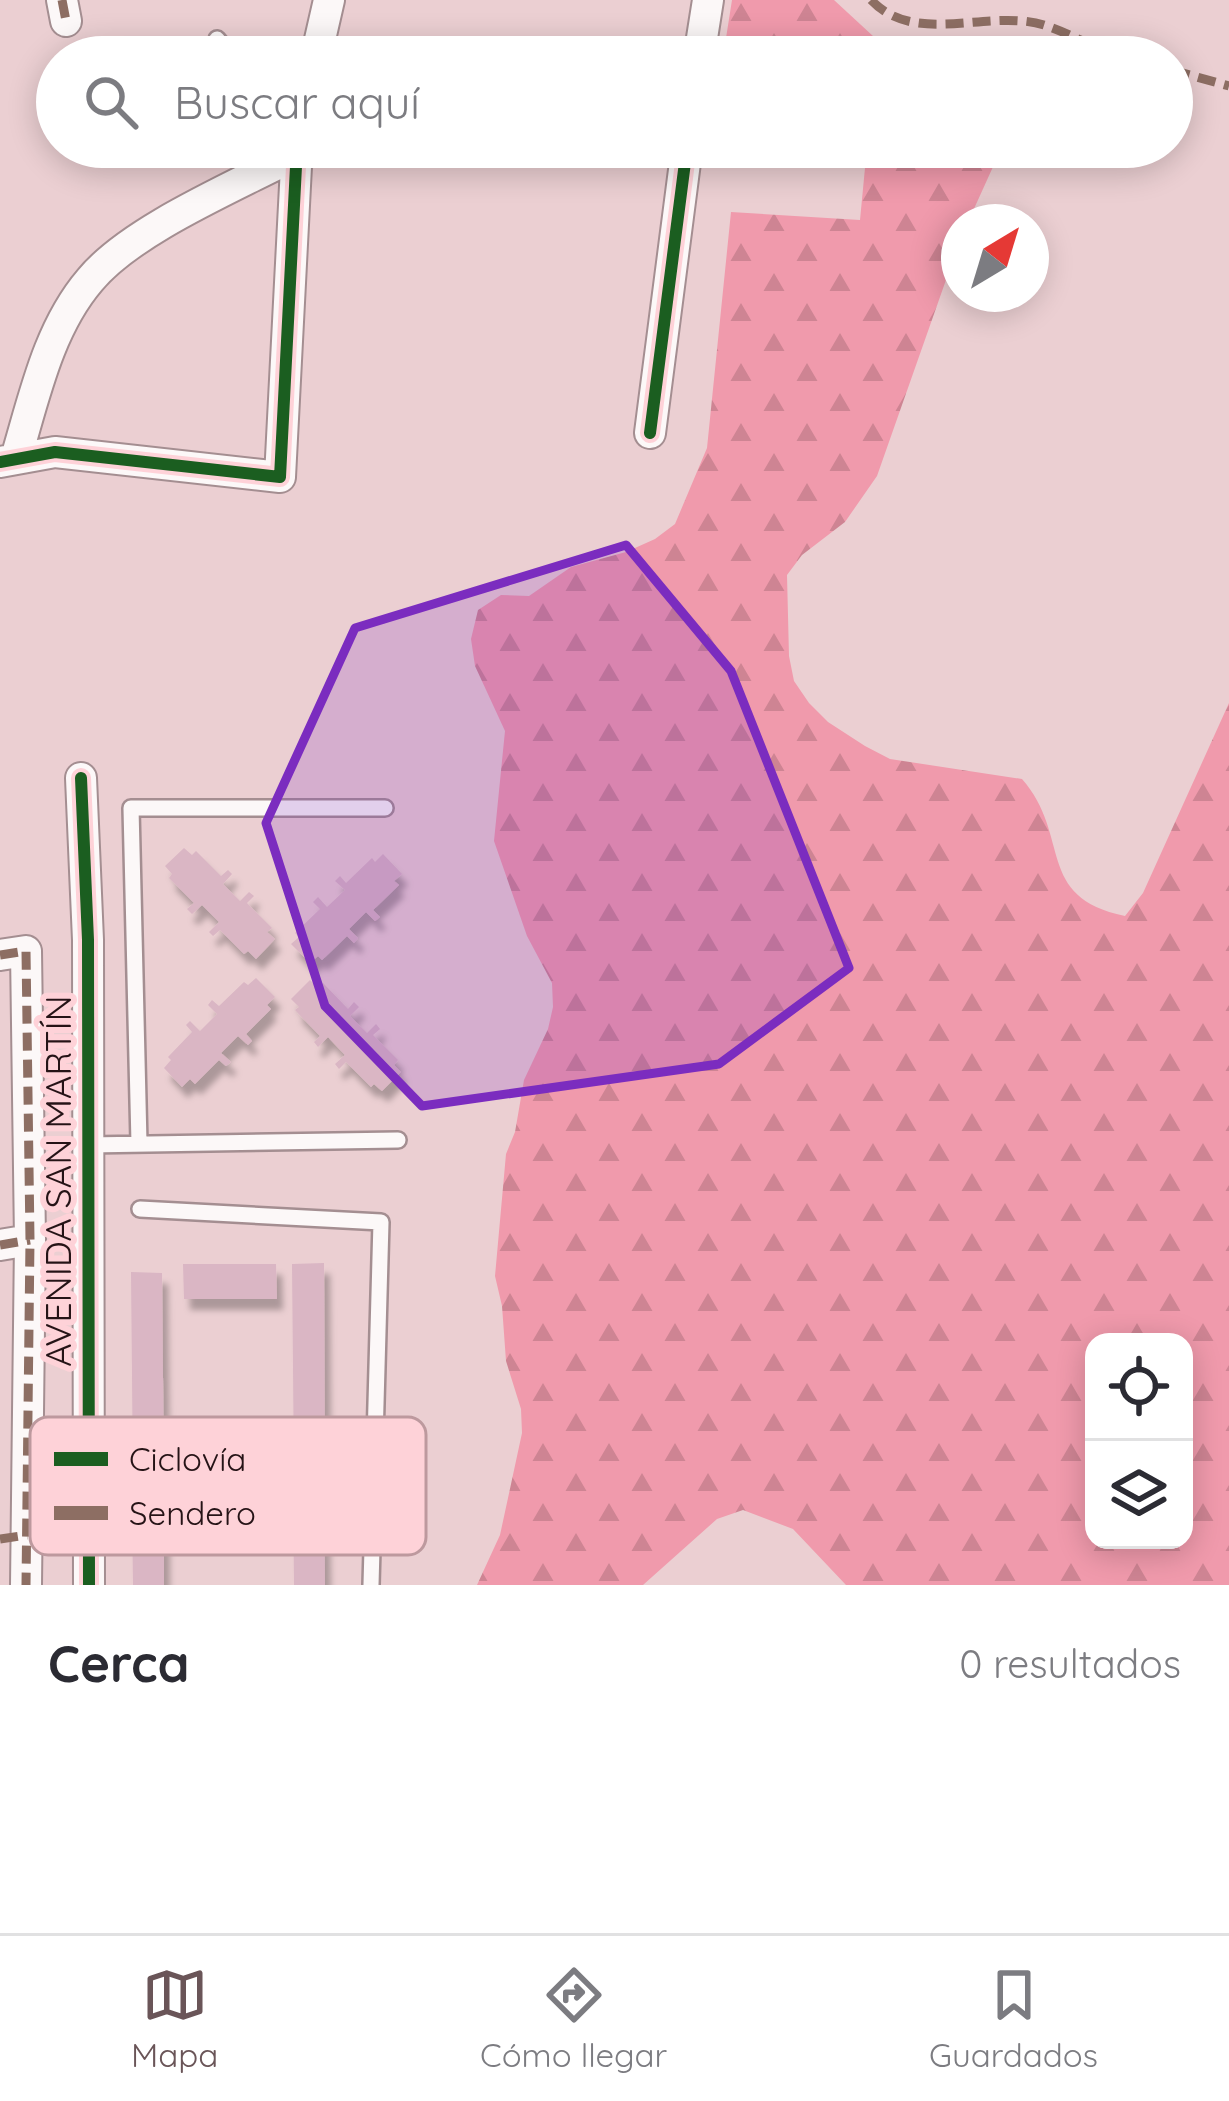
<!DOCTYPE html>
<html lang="es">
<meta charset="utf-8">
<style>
body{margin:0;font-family:Quicksand,sans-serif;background:#f7f7f7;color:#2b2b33}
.controls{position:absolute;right:36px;bottom:36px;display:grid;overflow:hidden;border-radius:24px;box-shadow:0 6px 30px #0003}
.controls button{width:108px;height:108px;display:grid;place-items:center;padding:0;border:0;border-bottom:3px solid #e1e1e2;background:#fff;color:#2b2b33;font:60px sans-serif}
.compass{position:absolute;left:941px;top:204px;width:108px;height:108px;border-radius:50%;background:#fff;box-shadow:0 6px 30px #0003;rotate:38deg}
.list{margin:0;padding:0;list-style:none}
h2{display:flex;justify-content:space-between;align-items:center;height:156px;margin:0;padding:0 48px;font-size:51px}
h2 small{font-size:39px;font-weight:400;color:#7c7c81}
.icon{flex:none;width:66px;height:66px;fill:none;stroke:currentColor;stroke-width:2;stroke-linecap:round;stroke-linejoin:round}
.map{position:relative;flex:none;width:1229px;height:1585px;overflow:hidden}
.search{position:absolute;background:#fff;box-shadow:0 6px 30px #0003;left:36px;right:36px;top:36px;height:132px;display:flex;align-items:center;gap:30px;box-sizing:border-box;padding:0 42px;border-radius:66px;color:#7c7c81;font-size:45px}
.sheet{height:348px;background:#fff}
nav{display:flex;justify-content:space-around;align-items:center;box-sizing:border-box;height:168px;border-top:3px solid #e1e1e2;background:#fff;font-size:33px;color:#7c7c81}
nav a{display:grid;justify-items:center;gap:6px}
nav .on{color:#6a5558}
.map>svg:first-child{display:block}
.forest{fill:url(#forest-firs);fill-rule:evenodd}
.building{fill:#dab6c4;filter:url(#shadow)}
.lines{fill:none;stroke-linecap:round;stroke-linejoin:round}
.lane-casing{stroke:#a48e91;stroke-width:20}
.street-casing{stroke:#a48e91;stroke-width:34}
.lane{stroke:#fcf8f8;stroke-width:15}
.street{stroke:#fcf8f8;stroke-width:30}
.quiet{stroke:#8d6e63;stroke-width:9;stroke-dasharray:18 9;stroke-linecap:butt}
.cycleway-casing{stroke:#fed2d8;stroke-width:20}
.cycleway{stroke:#1b5e20;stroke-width:12}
.marked{fill:#7b2cbf;fill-opacity:0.2;stroke:#7b2cbf;stroke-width:9;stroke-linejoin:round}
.labels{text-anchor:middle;stroke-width:12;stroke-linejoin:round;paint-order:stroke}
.street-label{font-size:36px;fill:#251316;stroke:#fed2d8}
.key{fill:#fed2d8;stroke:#bd999e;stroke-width:3}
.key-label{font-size:33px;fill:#251316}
</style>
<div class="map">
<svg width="1229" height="1585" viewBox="0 0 1229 1585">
<defs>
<pattern id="forest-firs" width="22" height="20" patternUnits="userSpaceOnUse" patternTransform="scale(3)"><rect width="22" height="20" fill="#f09aac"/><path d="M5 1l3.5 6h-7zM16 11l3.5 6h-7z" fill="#ce8493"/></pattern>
<filter id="shadow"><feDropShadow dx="6" dy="11" stdDeviation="3" flood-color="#0004"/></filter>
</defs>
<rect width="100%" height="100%" fill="#ebcfd2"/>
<path class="forest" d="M 732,0 L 834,0 L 873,36 L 995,57 L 723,57 Z
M 867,147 L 1002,147 L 968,222 L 959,222 L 959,243 L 877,476 L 845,522 L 802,555 L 787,575 L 789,656 L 794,681 L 809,703 L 828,722 L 865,746 L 890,759 L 1022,779 C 1072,836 1034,897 1125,916 L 1143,893 L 1229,703 L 1229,1585 L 846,1585 L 793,1529 L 743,1510 L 717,1519 L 643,1585 L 477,1585 L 500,1535 L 522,1433 L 521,1409 L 506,1361 L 502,1306 L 495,1276 L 506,1154 L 515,1132 L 524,1080 L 548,1029 L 553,1007 L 552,983 L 527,936 L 494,841 L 505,731 L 475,666 L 471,639 L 478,610 L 501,595 L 529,596 L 571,567 L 626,552 L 655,539 L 675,524 L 707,448 L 731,212 L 860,220 ZM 1184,1342 L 1184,1540 L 1094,1540 L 1094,1342 Z"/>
<path class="building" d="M 184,848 L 192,855 L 196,851 L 221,876 L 228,870 L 232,874 L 223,884 L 240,901 L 249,892 L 254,896 L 247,903 L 272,928 L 267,932 L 275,939 L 256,959 L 248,951 L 244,954 L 220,930 L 213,936 L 209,932 L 219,922 L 202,905 L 192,914 L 187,909 L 194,903 L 169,878 L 172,874 L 165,866 Z
M 383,854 L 402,874 L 394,881 L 399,885 L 373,910 L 380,917 L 375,921 L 366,912 L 349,929 L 358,938 L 354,943 L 347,936 L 322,960 L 318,956 L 310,963 L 291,944 L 299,937 L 295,933 L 320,909 L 313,902 L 318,897 L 327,907 L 345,890 L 335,881 L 340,876 L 346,883 L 372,858 L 375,862 Z
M 256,978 L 275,997 L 267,1005 L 271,1009 L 246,1034 L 252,1041 L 248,1045 L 238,1036 L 221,1053 L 231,1062 L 226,1066 L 219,1060 L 195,1084 L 190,1079 L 182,1087 L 164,1068 L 171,1060 L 168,1057 L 192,1032 L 186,1025 L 190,1021 L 200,1031 L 217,1014 L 208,1005 L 212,1000 L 219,1006 L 244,982 L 248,985 Z
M 310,980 L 318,988 L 323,983 L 348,1009 L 354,1002 L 359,1007 L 350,1016 L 367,1033 L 376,1024 L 380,1029 L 373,1035 L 398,1060 L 394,1065 L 401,1072 L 382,1091 L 374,1084 L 371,1087 L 346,1062 L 339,1069 L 335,1064 L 345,1055 L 328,1037 L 318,1047 L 314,1042 L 320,1036 L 295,1010 L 299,1007 L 291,999 Z
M 324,1263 L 325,1472 L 294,1472 L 292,1264 Z
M 183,1264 L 276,1264 L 277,1299 L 184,1299 Z
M 131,1272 L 162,1273 L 164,1481 L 133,1481 Z
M 293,1490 L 324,1490 L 325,1585 L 294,1585 Z
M 132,1514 L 164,1514 L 164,1585 L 133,1585 Z"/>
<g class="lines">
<g class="lane-casing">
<path id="lane" d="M 217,39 L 232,57
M 139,1143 L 131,808 L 385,808
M 88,1145 L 398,1140
M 140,1209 L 381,1222 L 371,1585"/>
</g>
<g class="street-casing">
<path id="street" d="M 62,0 L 66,21
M 316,57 L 329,0
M 699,57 L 708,0
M 650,433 L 687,147
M 16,458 C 34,398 48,329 90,280 C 131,230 236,186 295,155
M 0,462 L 55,452 L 280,477 L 297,147
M 81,778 L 88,940 L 89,1585
M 0,955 L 26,951 L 30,1240 L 26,1585
M 0,1245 L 30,1240"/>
</g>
<use href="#lane" class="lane"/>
<use href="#street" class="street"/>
<path class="quiet" d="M 62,0 L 66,21
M 871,0 C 916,47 988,8 1044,25 C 1070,33 1095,49 1123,57
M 1172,70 L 1229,86
M 0,955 L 26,951 L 30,1240 L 26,1585
M 0,1245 L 30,1240
M 0,1539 L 27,1535"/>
<g class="cycleway-casing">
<path id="cycleway" d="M 650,433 L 687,147
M 0,462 L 55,452 L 280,477 L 297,147
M 81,778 L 88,940 L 89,1585"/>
</g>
<use href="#cycleway" class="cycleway"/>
</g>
<path class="marked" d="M 626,545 L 731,671 L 849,968 L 719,1064 L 422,1106 L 325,1006 L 266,823 L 355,628 Z"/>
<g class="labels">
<g class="street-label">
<text transform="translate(58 1181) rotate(-90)" y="13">AVENIDA SAN MARTÍN</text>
</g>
</g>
<rect x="30" y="1417" width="396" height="138" rx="18" class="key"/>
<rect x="54" y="1452" width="54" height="14" fill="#1b5e20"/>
<rect x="54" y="1506" width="54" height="14" fill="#8d6e63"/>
<g class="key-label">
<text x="129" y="1471">Ciclovía</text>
<text x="129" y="1525">Sendero</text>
</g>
</svg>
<div class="controls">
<button><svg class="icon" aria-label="locate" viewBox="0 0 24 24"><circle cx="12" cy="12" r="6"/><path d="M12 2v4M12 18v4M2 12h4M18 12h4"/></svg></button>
<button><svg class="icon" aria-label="layers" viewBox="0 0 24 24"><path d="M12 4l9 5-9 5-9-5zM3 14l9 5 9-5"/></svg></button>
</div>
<svg class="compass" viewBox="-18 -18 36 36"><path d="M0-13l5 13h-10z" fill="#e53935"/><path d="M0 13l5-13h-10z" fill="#7c7c81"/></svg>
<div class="search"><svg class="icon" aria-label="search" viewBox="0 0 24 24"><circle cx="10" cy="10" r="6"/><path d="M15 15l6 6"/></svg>Buscar aquí</div>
</div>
<section class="sheet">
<h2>Cerca<small>0 resultados</small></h2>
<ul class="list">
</ul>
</section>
<nav>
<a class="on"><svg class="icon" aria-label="map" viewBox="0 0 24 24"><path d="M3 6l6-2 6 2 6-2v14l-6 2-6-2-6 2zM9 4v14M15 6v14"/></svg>Mapa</a>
<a><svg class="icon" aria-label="directions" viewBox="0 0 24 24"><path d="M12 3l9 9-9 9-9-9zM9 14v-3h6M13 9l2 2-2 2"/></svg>Cómo llegar</a>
<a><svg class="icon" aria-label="saved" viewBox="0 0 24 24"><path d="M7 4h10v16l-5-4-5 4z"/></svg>Guardados</a>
</nav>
